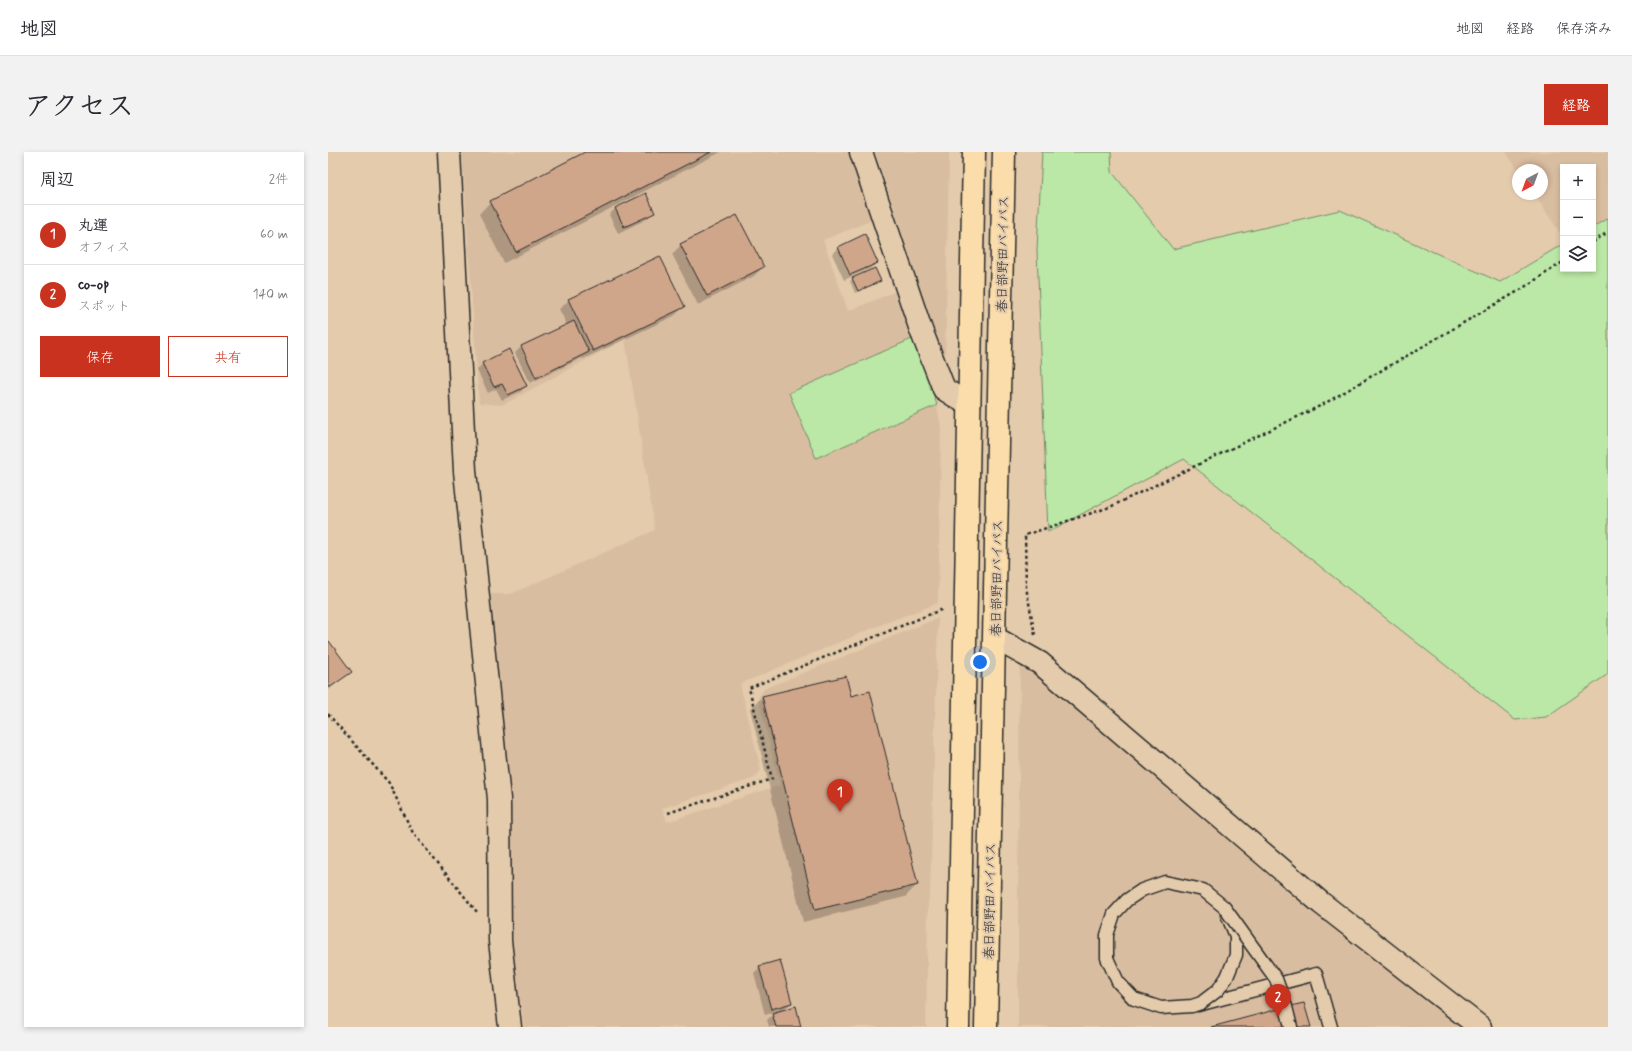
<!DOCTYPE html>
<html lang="ja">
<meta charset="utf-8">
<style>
body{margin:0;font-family:Mynerve,"Klee One",sans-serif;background:#f2f2f3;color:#2b2b33}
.controls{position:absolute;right:12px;top:12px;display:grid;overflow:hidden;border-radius:0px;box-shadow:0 2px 6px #0003}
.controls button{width:36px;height:36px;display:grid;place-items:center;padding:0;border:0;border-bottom:1px solid #e1e1e2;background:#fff;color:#2b2b33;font:20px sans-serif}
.compass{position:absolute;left:1184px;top:12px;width:36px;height:36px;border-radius:50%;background:#fff;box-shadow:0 2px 6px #0003;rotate:221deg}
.you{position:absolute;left:652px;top:510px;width:14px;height:14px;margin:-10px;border:3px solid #fff;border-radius:50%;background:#1a73e8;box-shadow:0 0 0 6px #1a73e833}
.badge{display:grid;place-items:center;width:26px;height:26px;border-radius:50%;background:#c8321e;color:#fff;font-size:13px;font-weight:700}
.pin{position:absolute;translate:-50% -33px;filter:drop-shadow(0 1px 2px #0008)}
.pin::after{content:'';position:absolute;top:21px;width:14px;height:12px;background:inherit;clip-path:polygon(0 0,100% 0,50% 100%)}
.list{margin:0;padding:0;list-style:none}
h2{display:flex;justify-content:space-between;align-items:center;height:52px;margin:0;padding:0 16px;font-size:17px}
h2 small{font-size:13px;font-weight:400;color:#7c7c81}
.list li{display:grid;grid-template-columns:26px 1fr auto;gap:12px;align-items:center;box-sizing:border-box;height:60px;padding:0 16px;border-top:1px solid #e1e1e2}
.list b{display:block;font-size:15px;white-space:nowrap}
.list p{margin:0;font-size:13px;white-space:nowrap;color:#7c7c81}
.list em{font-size:13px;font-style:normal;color:#7c7c81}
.actions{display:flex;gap:8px;padding:12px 16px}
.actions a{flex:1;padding:9px 0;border:1px solid #c8321e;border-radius:0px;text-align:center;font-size:14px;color:#c8321e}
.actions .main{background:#c8321e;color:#fff}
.icon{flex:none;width:22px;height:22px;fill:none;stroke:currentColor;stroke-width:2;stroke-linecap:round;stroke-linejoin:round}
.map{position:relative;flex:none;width:1280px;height:875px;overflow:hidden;border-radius:0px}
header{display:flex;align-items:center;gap:24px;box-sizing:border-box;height:56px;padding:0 20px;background:#fff;border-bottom:1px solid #e1e1e2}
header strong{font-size:19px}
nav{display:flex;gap:22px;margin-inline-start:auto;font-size:14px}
.intro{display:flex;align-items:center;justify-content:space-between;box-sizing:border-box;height:96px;padding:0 24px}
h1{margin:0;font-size:28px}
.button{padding:10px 18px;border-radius:0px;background:#c8321e;color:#fff;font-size:14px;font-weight:700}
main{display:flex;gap:24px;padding:0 24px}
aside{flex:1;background:#fff;border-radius:0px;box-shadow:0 2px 6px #0003}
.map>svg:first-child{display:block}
.built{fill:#d9bda0}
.green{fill:#bbe8a6;stroke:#738a68}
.shadow{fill:#0003}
.building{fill:#d0a68b;stroke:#2b2b2b}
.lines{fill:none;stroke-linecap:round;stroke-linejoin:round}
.lane-casing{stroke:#2b2b2b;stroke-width:15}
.street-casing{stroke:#2b2b2b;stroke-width:25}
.secondary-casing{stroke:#2b2b2b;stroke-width:25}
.highway-casing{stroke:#2b2b2b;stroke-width:25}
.path{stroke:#2b2b2b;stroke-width:2.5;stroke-dasharray:3 3;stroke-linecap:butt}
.lane{stroke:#e3cbac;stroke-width:12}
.street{stroke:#e3cbac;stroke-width:22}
.secondary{stroke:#e3cbac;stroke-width:22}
.highway{stroke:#faddab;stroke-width:22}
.lane-bridge-casing{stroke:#2b2b2b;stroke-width:15;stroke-linecap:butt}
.lane-bridge{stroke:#e3cbac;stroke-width:12}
.labels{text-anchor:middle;stroke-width:4;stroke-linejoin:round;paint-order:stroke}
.street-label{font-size:13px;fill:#2b2b2b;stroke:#e3cbac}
</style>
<header>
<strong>地図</strong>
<nav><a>地図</a><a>経路</a><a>保存済み</a></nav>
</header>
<div class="intro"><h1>アクセス</h1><a class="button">経路</a></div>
<main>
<aside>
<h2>周辺<small>2件</small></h2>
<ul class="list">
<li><span class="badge">1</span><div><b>丸運</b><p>オフィス</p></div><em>60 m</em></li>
<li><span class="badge">2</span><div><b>co-op</b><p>スポット</p></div><em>140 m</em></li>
</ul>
<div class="actions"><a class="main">保存</a><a>共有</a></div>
</aside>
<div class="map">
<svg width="1280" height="875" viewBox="0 0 1280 875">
<rect width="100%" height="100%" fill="#e3cbac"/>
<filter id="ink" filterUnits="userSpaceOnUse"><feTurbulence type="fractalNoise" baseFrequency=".025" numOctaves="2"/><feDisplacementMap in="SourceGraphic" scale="8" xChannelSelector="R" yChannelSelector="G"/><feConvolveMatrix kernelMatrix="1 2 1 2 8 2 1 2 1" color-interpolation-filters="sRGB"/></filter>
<g filter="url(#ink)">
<path class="built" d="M 134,0 L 524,0 L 547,67 L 495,88 L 520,159 L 571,138 L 586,186 L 462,241 L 488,306 L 609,253 L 613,276 L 610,451 L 552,473 L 412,532 L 433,618 L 427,626 L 334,656 L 339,670 L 452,633 L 430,546 L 436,537 L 610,466 L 602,741 L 600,750 L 598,875 L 196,875 L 185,798 L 173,583 L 163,442 L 183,442 L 327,378 L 297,187 L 174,253 L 151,251 Z
M 547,0 L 621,0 L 617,213 L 608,189 L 599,156 Z
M 1178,0 L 1280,0 L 1280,69 L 1265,79 L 1265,15 L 1235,15 L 1235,85 L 1206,42 L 1214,42 L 1214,18 L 1190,18 Z
M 692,514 L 699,514 L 717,524 L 1134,875 L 690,875 L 690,742 Z"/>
<path class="green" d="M 714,0 L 783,0 L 784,20 L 845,97 L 1012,58 L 1172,130 L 1235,92 L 1235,117 L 1265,117 L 1265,75 L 1280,66 L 1280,522 L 1218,565 L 1187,568 L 856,307 L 720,380 L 709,98 Z
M 586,186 L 609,253 L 488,306 L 461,241 Z"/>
<path class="shadow" d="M 259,0 L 393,0 L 176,111 L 151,62 L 163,49 Z
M 317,43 L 325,60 L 319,67 L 290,81 L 281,63 L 287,57 Z
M 536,84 L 548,110 L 542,117 L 516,128 L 504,102 L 510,96 Z
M 353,93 L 435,115 L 426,124 L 370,153 L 344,102 Z
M 525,127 L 552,129 L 549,131 L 527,141 L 522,129 Z
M 241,148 L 356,155 L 346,164 L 255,207 L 254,206 L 202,231 L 187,201 L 193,195 L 239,173 L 231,157 Z
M 155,211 L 198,234 L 192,240 L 174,248 L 168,237 L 160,241 L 149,218 Z
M 0,491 L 22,520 L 0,538 Z
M 434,545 L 522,545 L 589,733 L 577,745 L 475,770 L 422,557 Z
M 432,815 L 463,851 L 455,859 L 472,875 L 441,875 L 439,868 L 447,860 L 437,863 L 426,821 Z"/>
<path class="building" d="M 257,0 L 383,0 L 188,100 L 162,49 Z
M 318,41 L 327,61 L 296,75 L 287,56 Z
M 409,63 L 436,115 L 379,144 L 352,92 Z
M 537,82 L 550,111 L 522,123 L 510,95 Z
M 332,104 L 357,155 L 265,199 L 240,147 Z
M 547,116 L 553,129 L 530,139 L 524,126 Z
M 246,169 L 261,200 L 208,226 L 193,194 Z
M 181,197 L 199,234 L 180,243 L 174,232 L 166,235 L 154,211 Z
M 1,489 L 24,520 L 1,536 L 0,534 L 0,490 Z
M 518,524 L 523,544 L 542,539 L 590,733 L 487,758 L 434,544 Z
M 452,808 L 464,851 L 443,857 L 431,814 Z
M 976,851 L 983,875 L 883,875 L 958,855 Z
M 468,854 L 473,875 L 448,875 L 444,861 Z"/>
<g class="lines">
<g class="lane-casing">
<path id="lane" d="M 899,825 L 908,803 L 908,784 L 899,763
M 870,853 L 988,822 L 1003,875
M 958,855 L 963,875"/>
</g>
<g class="street-casing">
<path id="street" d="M 533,0 L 593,178 L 616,237 L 641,253
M 667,486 L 712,511 L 993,751 L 1152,875"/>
</g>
<g class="secondary-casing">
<path id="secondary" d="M 121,0 L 137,319 L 171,647 L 172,789 L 182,875"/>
</g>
<g class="highway-casing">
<path id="highway" d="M 630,875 L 646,0
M 658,875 L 676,0"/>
</g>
<path class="path" d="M 1265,90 L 1280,80
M 707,483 L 698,435 L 697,383 L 782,355 L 994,253 L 1192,138 L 1235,110
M 0,562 L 61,631 L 85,681 L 149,760
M 340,661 L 444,627 L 421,536 L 615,457"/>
<use href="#lane" class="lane"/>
<use href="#street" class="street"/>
<use href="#secondary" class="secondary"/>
<use href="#highway" class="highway"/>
<g class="lane-bridge-casing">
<path id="lane-bridge" d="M 899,825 L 890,838 L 873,851 L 864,854 L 833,856 L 806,847 L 790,830 L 779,806 L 779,783 L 786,762 L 799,748 L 814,738 L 837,730 L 875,738 L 896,755 L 948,827 L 958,855"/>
</g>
<use href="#lane-bridge" class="lane-bridge"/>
</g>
</g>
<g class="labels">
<g class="street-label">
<text transform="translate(674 102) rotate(-89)" y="5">春日部野田バイパス</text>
<text transform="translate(668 426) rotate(-89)" y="5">春日部野田バイパス</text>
<text transform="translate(661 749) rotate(-89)" y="5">春日部野田バイパス</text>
</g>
</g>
</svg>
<div class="controls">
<button>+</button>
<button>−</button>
<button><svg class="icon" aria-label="layers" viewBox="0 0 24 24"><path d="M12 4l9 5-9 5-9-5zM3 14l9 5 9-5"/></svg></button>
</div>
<svg class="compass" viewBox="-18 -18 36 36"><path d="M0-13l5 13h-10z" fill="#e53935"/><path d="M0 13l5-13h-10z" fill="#7c7c81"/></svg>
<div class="you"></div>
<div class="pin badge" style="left:512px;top:660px">1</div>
<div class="pin badge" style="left:950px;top:865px">2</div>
</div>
</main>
